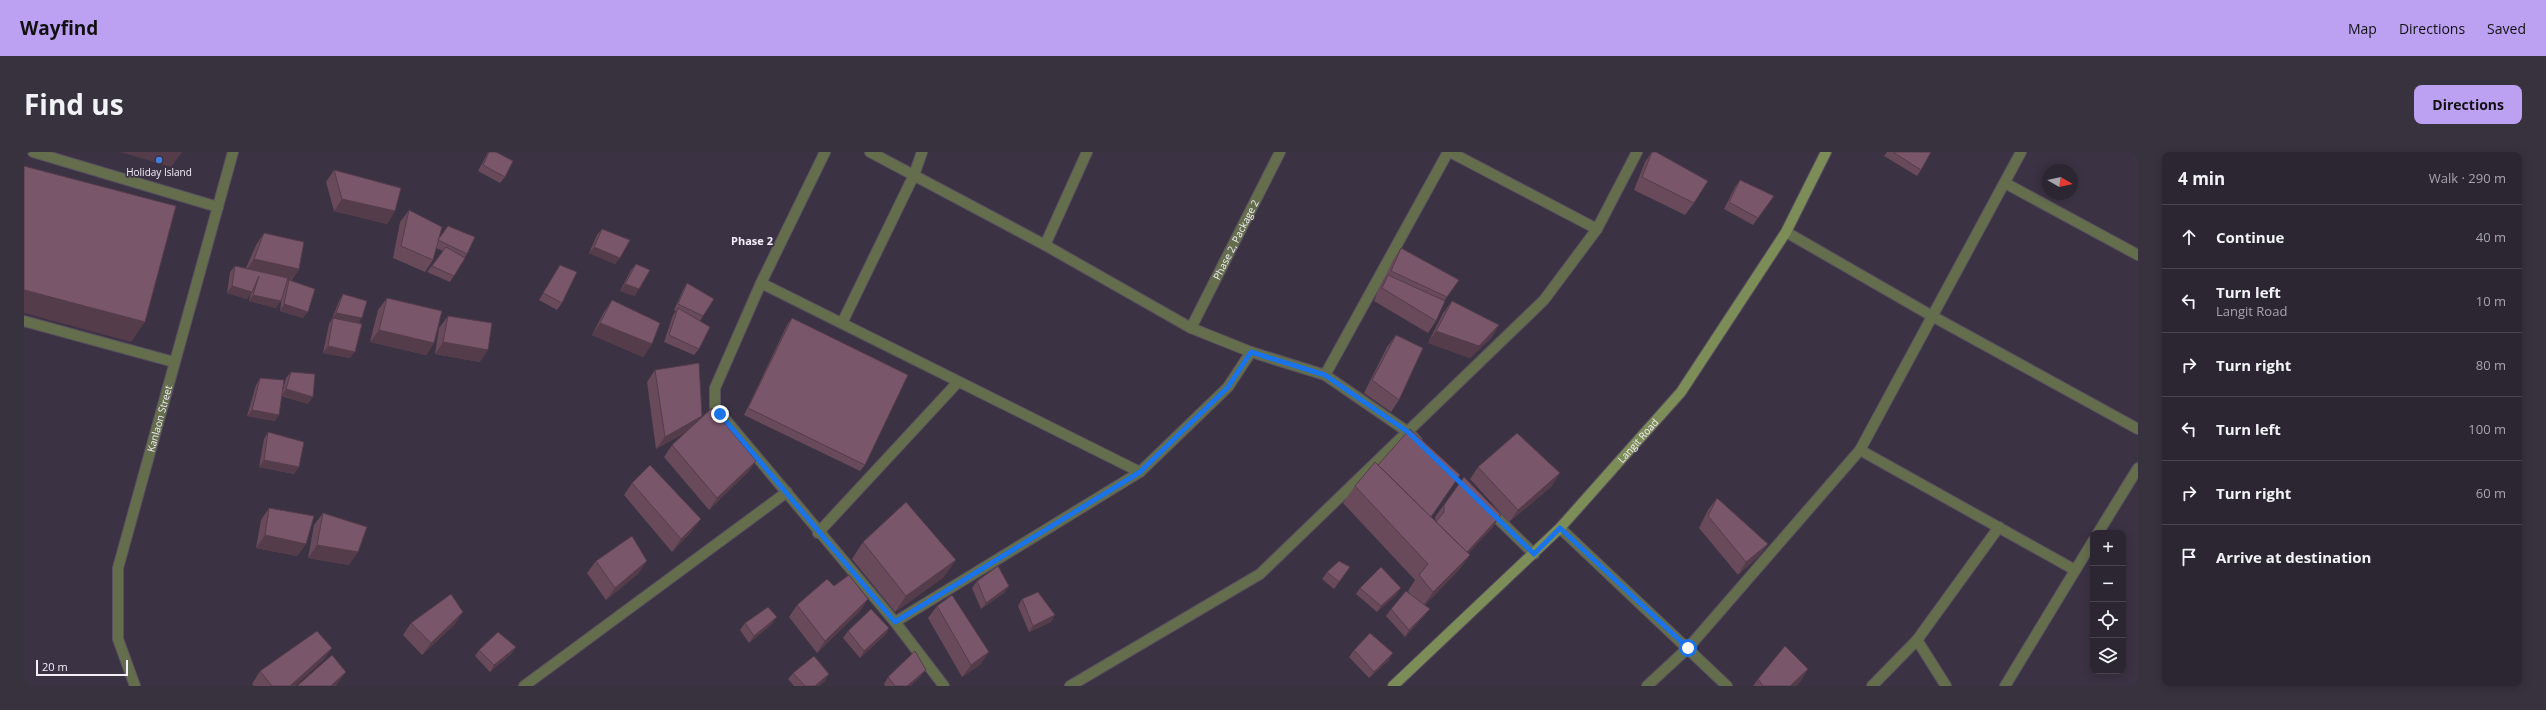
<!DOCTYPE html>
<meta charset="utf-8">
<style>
body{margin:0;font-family:"Open Sans",sans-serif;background:#38323e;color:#f1f3f6}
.controls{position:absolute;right:12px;bottom:12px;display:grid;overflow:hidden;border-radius:8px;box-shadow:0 2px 10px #0003}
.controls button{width:36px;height:36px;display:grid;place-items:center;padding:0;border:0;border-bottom:1px solid #48434d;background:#2c2632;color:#f1f3f6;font:20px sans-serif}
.compass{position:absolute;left:2018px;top:12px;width:36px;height:36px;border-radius:50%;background:#2c2632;box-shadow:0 2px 10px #0003;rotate:99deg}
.scale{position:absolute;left:12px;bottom:10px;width:92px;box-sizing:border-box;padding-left:4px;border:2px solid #f5effa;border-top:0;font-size:11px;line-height:14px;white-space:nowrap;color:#f5effa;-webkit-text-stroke:3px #3b3243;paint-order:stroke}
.stop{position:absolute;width:12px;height:12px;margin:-9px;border:3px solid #1a73e8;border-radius:50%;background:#fff}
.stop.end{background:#1a73e8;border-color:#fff;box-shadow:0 1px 4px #0008}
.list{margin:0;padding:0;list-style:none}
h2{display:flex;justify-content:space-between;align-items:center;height:52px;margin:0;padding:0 16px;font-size:17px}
h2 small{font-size:13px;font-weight:400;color:#a6a5ac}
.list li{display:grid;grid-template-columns:26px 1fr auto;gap:12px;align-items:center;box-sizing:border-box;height:64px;padding:0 16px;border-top:1px solid #48434d}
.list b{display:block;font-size:15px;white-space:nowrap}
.list p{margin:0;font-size:13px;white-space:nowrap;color:#a6a5ac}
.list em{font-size:13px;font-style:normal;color:#a6a5ac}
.icon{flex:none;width:22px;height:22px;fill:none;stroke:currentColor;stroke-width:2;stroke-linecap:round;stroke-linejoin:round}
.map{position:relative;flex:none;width:2114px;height:534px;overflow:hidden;border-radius:8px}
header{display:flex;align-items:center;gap:24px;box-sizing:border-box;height:56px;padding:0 20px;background:#bca0f2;color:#111}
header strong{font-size:19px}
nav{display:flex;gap:22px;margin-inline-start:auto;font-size:14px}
.intro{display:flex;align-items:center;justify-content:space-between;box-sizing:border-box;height:96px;padding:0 24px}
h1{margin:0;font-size:28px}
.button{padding:10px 18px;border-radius:8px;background:#bca0f2;color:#111;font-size:14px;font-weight:700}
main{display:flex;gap:24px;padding:0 24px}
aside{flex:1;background:#2c2632;border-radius:8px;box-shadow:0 2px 10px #0003}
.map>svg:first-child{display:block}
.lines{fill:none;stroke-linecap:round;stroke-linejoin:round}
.service-casing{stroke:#595060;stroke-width:12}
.minor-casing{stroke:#595060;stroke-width:12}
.tertiary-casing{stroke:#595060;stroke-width:12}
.secondary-casing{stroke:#595060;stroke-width:12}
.service{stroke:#646e4d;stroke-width:10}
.minor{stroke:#646e4d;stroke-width:10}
.tertiary{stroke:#646e4d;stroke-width:10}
.secondary{stroke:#7d8d58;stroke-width:10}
.wall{fill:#684a5b}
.shaded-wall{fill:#553c4a}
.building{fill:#79566a;stroke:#553c4a}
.route{stroke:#1a73e8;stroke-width:5}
.shop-dot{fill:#3f7fe0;stroke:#3b3243;stroke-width:1.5}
.labels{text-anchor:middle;stroke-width:3.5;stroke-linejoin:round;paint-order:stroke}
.poi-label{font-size:10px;fill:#f5effa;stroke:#3b3243}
.street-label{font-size:10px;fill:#f5effa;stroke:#3b3243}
.neighbourhood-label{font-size:11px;font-weight:bold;fill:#f5effa;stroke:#3b3243}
</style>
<header>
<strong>Wayfind</strong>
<nav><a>Map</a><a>Directions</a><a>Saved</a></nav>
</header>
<div class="intro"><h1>Find us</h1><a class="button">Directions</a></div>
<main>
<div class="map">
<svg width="2114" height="534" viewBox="0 0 2114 534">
<rect width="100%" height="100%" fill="#3b3243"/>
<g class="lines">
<g class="service-casing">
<path id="service" d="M 1046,534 L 1236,422 L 1520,148 L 1573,77 L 1613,0"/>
</g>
<g class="minor-casing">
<g id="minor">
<path d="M 9,0 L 194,55"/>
<path d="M 801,0 L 737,131 L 691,236 L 691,255 L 871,470 L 920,534"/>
<path d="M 846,0 L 1021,93 L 1167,176 L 1227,200 L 1301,223 L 1384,280 L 1393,289"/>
<path d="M 1426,0 L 1573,77"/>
<path d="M 1981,31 L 2114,103"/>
<path d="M 1762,80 L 1908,164 L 2114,277"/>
<path d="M 1021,93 L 1063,0"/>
<path d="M 737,131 L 1116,320"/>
<path d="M 0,169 L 150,210"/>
<path d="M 818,171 L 890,23 L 898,0"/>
<path id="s1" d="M 1167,176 L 1256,0"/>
<path d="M 1301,223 L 1424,0"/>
<path d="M 1836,298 L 2051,418"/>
<path d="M 1465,358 L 1510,402"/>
<path d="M 1536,376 L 1703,534"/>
<path d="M 794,381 L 934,230"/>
<path d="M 2074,381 L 2114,316"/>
<path d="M 871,470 L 1116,320 L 1204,235 L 1227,200"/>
<path d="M 1893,488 L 1922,534"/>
<path d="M 500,534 L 763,340"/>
<path d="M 1623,534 L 1664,496 L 1836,298 L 1997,0"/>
<path d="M 1848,534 L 1893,488 L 1975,375"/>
<path d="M 1981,534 L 2069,389"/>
</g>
</g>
<g class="tertiary-casing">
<g id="tertiary">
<path id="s2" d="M 111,534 L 94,487 L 94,416 L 209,0"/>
</g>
</g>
<g class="secondary-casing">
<g id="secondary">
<path id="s3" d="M 1369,534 L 1536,376 L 1657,240 L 1762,80 L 1802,0"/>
</g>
</g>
<use href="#service" class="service"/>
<use href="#minor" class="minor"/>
<use href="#tertiary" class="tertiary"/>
<use href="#secondary" class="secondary"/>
</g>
<path class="wall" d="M 464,0 L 472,0 L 481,25 L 476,31 L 454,19 L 462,4 Z
M 1628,0 L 1632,0 L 1670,51 L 1661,63 L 1610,38 L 1621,10 Z
M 1863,0 L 1907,0 L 1897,18 L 1893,24 L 1860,4 Z
M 310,18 L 371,59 L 363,72 L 310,59 L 302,30 Z
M 1716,28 L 1750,44 L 1729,73 L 1700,57 L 1711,35 Z
M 385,58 L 415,88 L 443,102 L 426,130 L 403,120 L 419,99 L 412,96 L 409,108 L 401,120 L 369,106 L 376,70 Z
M 578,77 L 596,106 L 591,112 L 565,101 L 573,83 Z
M 240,81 L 275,117 L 267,129 L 279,166 L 256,159 L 258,144 L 252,156 L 225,149 L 227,141 L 223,147 L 203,141 L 206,120 L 211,114 L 222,116 L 232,93 Z
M 1377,96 L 1423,145 L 1420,149 L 1412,169 L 1404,181 L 1350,149 L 1355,136 L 1359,130 L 1369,108 Z
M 612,112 L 611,144 L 596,139 L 607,118 Z
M 536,113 L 538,151 L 533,158 L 515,148 Z
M 663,131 L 679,164 L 676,169 L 675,197 L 670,203 L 640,190 L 649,163 L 652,159 L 650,158 L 659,138 Z
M 319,142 L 335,172 L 326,206 L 299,201 L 305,172 L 308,167 L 315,149 Z
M 363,146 L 410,191 L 402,203 L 346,190 L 354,158 Z
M 588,148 L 628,192 L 619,205 L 568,183 L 580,160 Z
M 1428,149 L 1475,173 L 1467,186 L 1446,206 L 1404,191 L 1419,161 Z
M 424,164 L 456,210 L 411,202 L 415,176 Z
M 768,166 L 841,313 L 836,319 L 720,263 L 763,173 Z
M 1372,183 L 1375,248 L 1367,260 L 1340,241 L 1363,195 Z
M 631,218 L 678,264 L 673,270 L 732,309 L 723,321 L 685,358 L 640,305 L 648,293 L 662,280 L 632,297 L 623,230 Z
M 267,220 L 284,252 L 258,244 L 251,269 L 223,264 L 232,233 L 236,226 L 259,238 L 262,226 Z
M 244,280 L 275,315 L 270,322 L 235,315 L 240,287 Z
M 1454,315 L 1528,334 L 1485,370 L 1446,327 Z
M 1440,325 L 1477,363 L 1468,376 L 1444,401 L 1446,403 L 1434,419 L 1401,453 L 1401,463 L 1381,485 L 1362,464 L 1367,457 L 1386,442 L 1384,439 L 1391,428 L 1319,351 L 1331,334 L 1407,365 L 1412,369 L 1411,365 Z
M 608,331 L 668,379 L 648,400 L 600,343 Z
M 1693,346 L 1744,392 L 1735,404 L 1714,423 L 1675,376 L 1684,358 Z
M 245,356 L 282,392 L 273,404 L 232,396 L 237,368 Z
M 299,361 L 325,413 L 284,406 L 290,373 Z
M 839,390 L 920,425 L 871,460 L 828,407 Z
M 572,409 L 615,421 L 582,448 L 563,421 Z
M 1326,415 L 1310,437 L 1298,427 L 1303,420 Z
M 953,429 L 985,434 L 980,441 L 957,457 L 948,436 Z
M 810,434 L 844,447 L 836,459 L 793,501 L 765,465 L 773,453 Z
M 1336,436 L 1372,443 L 1353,460 L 1332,442 Z
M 998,447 L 1027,470 L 1005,480 L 994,454 Z
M 913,454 L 957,512 L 938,525 L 904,466 Z
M 387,471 L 431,472 L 398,503 L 379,483 Z
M 721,471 L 749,471 L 725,491 L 716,478 Z
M 865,476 L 861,483 L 836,506 L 819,486 L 824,479 Z
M 492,495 L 487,502 L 466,520 L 451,504 L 455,498 Z
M 308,496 L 299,508 L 271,534 L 230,534 L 228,532 L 236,519 Z
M 1330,498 L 1365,508 L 1345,526 L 1325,505 Z
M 1784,517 L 1776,530 L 1771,534 L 1729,534 L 1734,527 Z
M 769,521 L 801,529 L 795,534 L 770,534 L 764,527 Z
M 897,524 L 886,534 L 861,534 L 860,532 L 864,525 Z"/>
<path class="shaded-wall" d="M 96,0 L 158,0 L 147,15 Z
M 318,47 L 371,59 L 363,72 L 310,59 Z
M 570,95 L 596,106 L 591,112 L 565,101 Z
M 230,107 L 275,117 L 266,129 L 221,120 Z
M 601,132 L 615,137 L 611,144 L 596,139 Z
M 208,134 L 228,140 L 223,147 L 203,141 Z
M 0,138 L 121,170 L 107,190 L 0,161 Z
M 229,143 L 257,149 L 252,156 L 225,149 Z
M 260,152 L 284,160 L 279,166 L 256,159 Z
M 312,161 L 338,166 L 334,173 L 309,166 L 308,167 Z
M 576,171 L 628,192 L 619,205 L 568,183 Z
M 1475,173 L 1467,186 L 1446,206 L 1404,191 L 1412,179 Z
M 355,178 L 410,191 L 402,203 L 346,190 Z
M 419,190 L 464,198 L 456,210 L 411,202 Z
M 304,194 L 331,200 L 326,206 L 299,201 Z
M 262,237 L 289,245 L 284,252 L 258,243 Z
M 228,258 L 255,263 L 251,269 L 223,264 Z
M 678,264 L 669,276 L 632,297 L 641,285 Z
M 240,308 L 275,315 L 270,322 L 235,315 Z
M 732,309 L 723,321 L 685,358 L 693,346 Z
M 1536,321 L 1528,334 L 1485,370 L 1494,358 Z
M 1477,363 L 1468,376 L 1433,414 L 1442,401 Z
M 677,367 L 668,379 L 648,400 L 657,387 Z
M 241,383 L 282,392 L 273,404 L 232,396 Z
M 1744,392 L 1735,404 L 1714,423 L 1722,410 Z
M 293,393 L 334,400 L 325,413 L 284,406 Z
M 1446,403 L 1434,419 L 1397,457 L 1409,440 Z
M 932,408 L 920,425 L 871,460 L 882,444 Z
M 623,409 L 615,421 L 582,448 L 591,436 Z
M 985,434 L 980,441 L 957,457 L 962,451 Z
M 1377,436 L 1372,443 L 1353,460 L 1357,454 Z
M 844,447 L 836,459 L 793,501 L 801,489 Z
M 1406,457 L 1401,463 L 1381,485 L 1385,478 Z
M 439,460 L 431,472 L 398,503 L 407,491 Z
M 1031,463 L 1027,470 L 1005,480 L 1009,474 Z
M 753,465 L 749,471 L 725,491 L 730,484 Z
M 865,476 L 861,483 L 836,506 L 840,499 Z
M 492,495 L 487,502 L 466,520 L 470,513 Z
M 308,496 L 299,508 L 271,534 L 266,534 Z
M 965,500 L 957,512 L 938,525 L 947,513 Z
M 1369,501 L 1365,508 L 1345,526 L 1350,520 Z
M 1784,517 L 1776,530 L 1771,534 L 1766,534 Z
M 902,518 L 897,524 L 886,534 L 883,534 Z
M 322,520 L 312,534 L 307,534 Z
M 805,522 L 801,529 L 795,534 L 791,534 Z"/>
<path class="building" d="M 465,0 L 472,0 L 489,9 L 481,25 L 459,13 Z
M 1628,0 L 1632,0 L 1684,29 L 1670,51 L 1618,25 Z
M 1869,0 L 1907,0 L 1897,18 Z
M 0,14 L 152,54 L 121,170 L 0,138 Z
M 310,18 L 377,36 L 371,59 L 318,47 Z
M 1716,28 L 1750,44 L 1734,66 L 1705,50 Z
M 385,58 L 418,75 L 409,108 L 377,94 Z
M 424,74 L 451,85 L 443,102 L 414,88 Z
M 578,77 L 606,88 L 596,106 L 570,95 Z
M 240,81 L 280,90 L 275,117 L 230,107 Z
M 422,95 L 441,106 L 430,124 L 408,114 Z
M 1377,96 L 1435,128 L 1423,145 L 1367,119 Z
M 612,112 L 626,118 L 615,137 L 601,132 Z
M 536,113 L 553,120 L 538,151 L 519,141 Z
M 211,114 L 264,126 L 257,149 L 229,143 L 235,124 L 228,140 L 208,134 Z
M 1364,123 L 1421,149 L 1412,169 L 1358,136 Z
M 265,128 L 291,137 L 284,160 L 260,152 Z
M 663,131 L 690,147 L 679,164 L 654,152 Z
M 319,142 L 343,149 L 338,166 L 312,161 Z
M 363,146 L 418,159 L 410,191 L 355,178 Z
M 588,148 L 636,171 L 628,192 L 576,171 Z
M 1428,149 L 1475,173 L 1455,194 L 1412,179 Z
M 654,156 L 686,175 L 675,197 L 645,183 Z
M 424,164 L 468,171 L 464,198 L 419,190 Z
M 309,166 L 338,172 L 331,200 L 304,194 Z
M 768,166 L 884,223 L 841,313 L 724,256 Z
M 1372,183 L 1399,196 L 1375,248 L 1348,228 Z
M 675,211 L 678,264 L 641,285 L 631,218 Z
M 267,220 L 291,222 L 289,245 L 262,237 Z
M 236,226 L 260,228 L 255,263 L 228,258 Z
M 688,256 L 732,309 L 693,346 L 648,293 Z
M 1386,277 L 1436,323 L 1407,365 L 1354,313 Z
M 244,280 L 280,290 L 275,315 L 240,308 Z
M 1493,281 L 1536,321 L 1494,358 L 1454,315 Z
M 1351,310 L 1446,403 L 1409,440 L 1395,423 L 1404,412 L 1331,334 Z
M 626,313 L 677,367 L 657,387 L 608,331 Z
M 1440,325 L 1477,363 L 1443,400 L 1412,370 L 1420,360 L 1420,353 Z
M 1693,346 L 1744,392 L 1722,410 L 1684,364 Z
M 882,350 L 932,408 L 882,444 L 839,390 Z
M 245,356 L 290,364 L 282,392 L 241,383 Z
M 299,361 L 343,375 L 334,400 L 293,393 Z
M 608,384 L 623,409 L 591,436 L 572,409 Z
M 1315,409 L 1326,415 L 1315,430 L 1303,420 Z
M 974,414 L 985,434 L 962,451 L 953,429 Z
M 1357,415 L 1377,436 L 1357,454 L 1336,436 Z
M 825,423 L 844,447 L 801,489 L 773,453 L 803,427 L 810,434 Z
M 1382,439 L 1406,457 L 1385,478 L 1367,457 Z
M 1014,440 L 1031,463 L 1009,474 L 998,447 Z
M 427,442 L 439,460 L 407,491 L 387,471 Z
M 928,443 L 965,500 L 947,513 L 913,454 Z
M 744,455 L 753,465 L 730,484 L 721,471 Z
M 847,457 L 865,476 L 840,499 L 824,479 Z
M 293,479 L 308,496 L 266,534 L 248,534 L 236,519 Z
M 474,480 L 492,495 L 470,513 L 455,498 Z
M 1346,481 L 1369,501 L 1350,520 L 1330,498 Z
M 1761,494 L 1784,517 L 1766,534 L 1739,534 L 1734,527 Z
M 891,499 L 902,518 L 883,534 L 871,534 L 864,525 Z
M 308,503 L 322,520 L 307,534 L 273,534 Z
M 790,504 L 805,522 L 791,534 L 781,534 L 769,521 Z"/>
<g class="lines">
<path class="route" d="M 696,262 L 871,470 L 1116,320 L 1204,235 L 1227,200 L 1301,223 L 1384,280 L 1510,402 L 1536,376 L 1664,496"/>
</g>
<circle class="shop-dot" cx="135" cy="8" r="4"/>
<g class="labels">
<g class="poi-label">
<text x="135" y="24">Holiday Island</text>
</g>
<g class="street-label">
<text dy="4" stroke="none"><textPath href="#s1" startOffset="99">Phase 2, Package 2</textPath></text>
<text dy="4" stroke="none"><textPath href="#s2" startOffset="276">Kanlaon Street</textPath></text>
<text dy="4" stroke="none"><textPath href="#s3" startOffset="347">Langit Road</textPath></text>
</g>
<g class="neighbourhood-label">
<text x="728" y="93">Phase 2</text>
</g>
</g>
</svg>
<div class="controls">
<button>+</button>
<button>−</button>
<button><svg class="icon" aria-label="locate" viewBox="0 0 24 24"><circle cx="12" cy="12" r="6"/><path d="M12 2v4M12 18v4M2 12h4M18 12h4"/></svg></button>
<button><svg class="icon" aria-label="layers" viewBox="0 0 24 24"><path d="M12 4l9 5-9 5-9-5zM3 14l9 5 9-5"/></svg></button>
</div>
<svg class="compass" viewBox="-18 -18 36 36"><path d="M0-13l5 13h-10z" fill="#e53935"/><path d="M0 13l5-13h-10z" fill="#a6a5ac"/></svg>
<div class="scale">20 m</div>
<div class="stop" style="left:1664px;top:496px"></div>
<div class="stop end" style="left:696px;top:262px"></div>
</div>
<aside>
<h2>4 min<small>Walk · 290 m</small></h2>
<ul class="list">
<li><svg class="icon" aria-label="ahead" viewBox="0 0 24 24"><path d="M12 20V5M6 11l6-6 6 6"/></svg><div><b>Continue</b></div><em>40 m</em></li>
<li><svg class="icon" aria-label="left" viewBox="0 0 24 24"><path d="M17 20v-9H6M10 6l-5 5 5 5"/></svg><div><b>Turn left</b><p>Langit Road</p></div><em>10 m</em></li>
<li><svg class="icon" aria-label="right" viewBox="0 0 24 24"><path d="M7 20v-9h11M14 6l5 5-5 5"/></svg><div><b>Turn right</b></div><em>80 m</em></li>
<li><svg class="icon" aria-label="left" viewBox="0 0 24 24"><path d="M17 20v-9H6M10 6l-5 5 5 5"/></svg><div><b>Turn left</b></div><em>100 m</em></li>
<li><svg class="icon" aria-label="right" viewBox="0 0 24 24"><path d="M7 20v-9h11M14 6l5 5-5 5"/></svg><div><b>Turn right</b></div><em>60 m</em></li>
<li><svg class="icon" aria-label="arrive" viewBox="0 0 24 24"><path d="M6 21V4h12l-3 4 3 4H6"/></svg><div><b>Arrive at destination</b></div></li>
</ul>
</aside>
</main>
